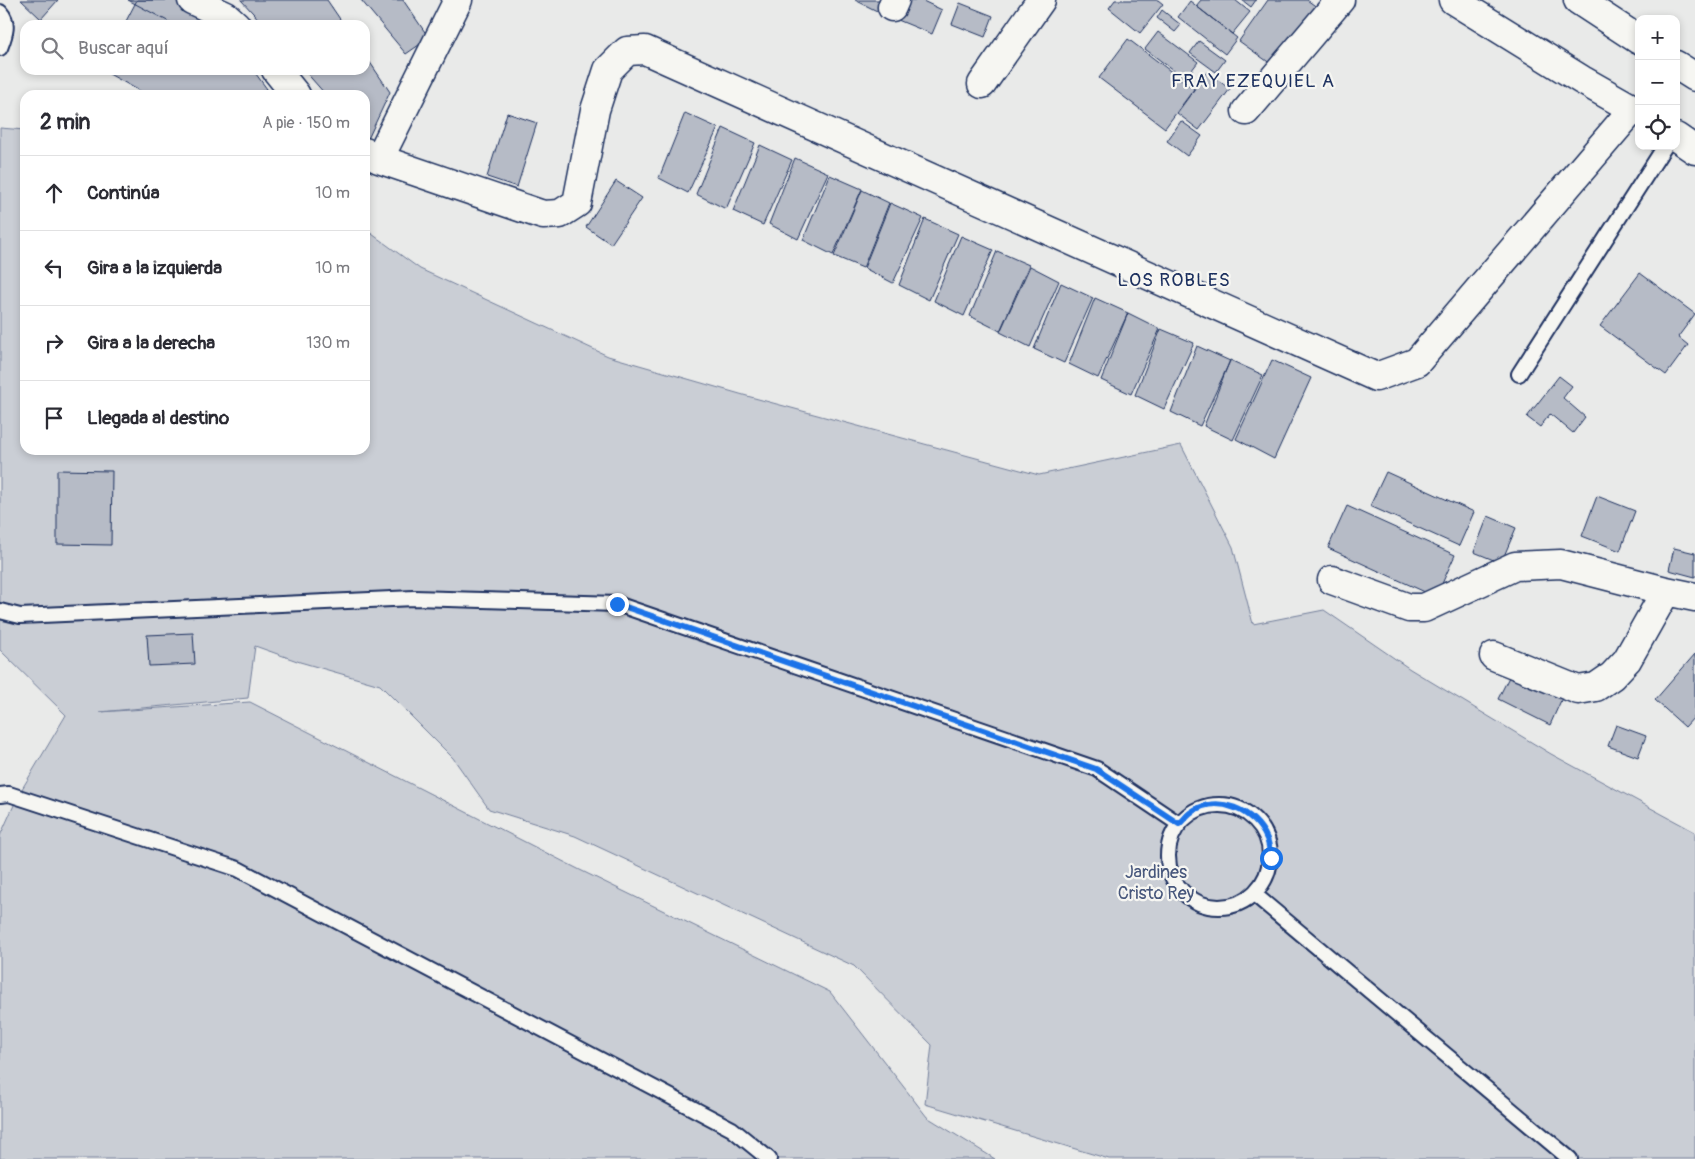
<!DOCTYPE html>
<html lang="es">
<meta charset="utf-8">
<style>
body{margin:0;font-family:Pangolin,sans-serif;background:#f2f2f3;color:#2b2b33}
.controls{position:absolute;right:15px;top:15px;display:grid;overflow:hidden;border-radius:10px;box-shadow:0 2px 8px #0003}
.controls button{width:45px;height:45px;display:grid;place-items:center;padding:0;border:0;border-bottom:1px solid #e1e1e2;background:#fff;color:#2b2b33;font:25px sans-serif}
.stop{position:absolute;width:15px;height:15px;margin:-11px;border:4px solid #1a73e8;border-radius:50%;background:#fff}
.stop.end{background:#1a73e8;border-color:#fff;box-shadow:0 1px 5px #0008}
.list{margin:0;padding:0;list-style:none}
h2{display:flex;justify-content:space-between;align-items:center;height:65px;margin:0;padding:0 20px;font-size:21px}
h2 small{font-size:16px;font-weight:400;color:#7c7c81}
.list li{display:grid;grid-template-columns:32px 1fr auto;gap:15px;align-items:center;box-sizing:border-box;height:75px;padding:0 20px;border-top:1px solid #e1e1e2}
.list b{display:block;font-size:19px;white-space:nowrap}
.list em{font-size:16px;font-style:normal;color:#7c7c81}
.icon{flex:none;width:28px;height:28px;fill:none;stroke:currentColor;stroke-width:2;stroke-linecap:round;stroke-linejoin:round}
.map{position:relative;flex:none;width:1695px;height:1159px;overflow:hidden}
.search{position:absolute;background:#fff;box-shadow:0 2px 8px #0003;left:20px;top:20px;width:350px;height:55px;display:flex;align-items:center;gap:12px;box-sizing:border-box;padding:0 18px;border-radius:15px;color:#7c7c81;font-size:19px}
.panel{position:absolute;background:#fff;box-shadow:0 2px 8px #0003;left:20px;top:90px;width:350px;height:365px;border-radius:15px}
.map>svg:first-child{display:block}
.green{fill:#caced5;stroke:#727e9a}
.building{fill:#b6bbc6;stroke:#1b2f5e}
.lines{fill:none;stroke-linecap:round;stroke-linejoin:round}
.service-casing{stroke:#1b2f5e;stroke-width:18}
.minor-casing{stroke:#1b2f5e;stroke-width:31}
.primary-casing{stroke:#1b2f5e;stroke-width:31}
.service{stroke:#f6f6f2;stroke-width:14}
.minor{stroke:#f6f6f2;stroke-width:28}
.primary{stroke:#f6f6f2;stroke-width:28}
.route{stroke:#1a73e8;stroke-width:6}
.labels{text-anchor:middle;stroke-width:4.5;stroke-linejoin:round;paint-order:stroke}
.park-label{font-size:18px;fill:#47577c;stroke:#f6f6f2}
.neighbourhood-label{font-size:19px;letter-spacing:1px;fill:#1b2f5e;stroke:#f6f6f2}
</style>
<div class="map">
<svg width="1695" height="1159" viewBox="0 0 1695 1159">
<rect width="100%" height="100%" fill="#e9eae9"/>
<filter id="ink" filterUnits="userSpaceOnUse"><feTurbulence type="fractalNoise" baseFrequency=".02" numOctaves="2"/><feDisplacementMap in="SourceGraphic" scale="10" xChannelSelector="R" yChannelSelector="G"/><feConvolveMatrix kernelMatrix="1 2 1 2 8 2 1 2 1" color-interpolation-filters="sRGB"/></filter>
<g filter="url(#ink)">
<path class="green" d="M 0,128 L 25,130 L 25,450 L 365,450 L 365,229 L 420,269 L 608,356 L 747,396 L 1039,475 L 1181,445 L 1233,547 L 1253,624 L 1324,610 L 1410,669 L 1551,754 L 1695,832 L 1695,1159 L 1109,1159 L 925,1104 L 932,1045 L 854,966 L 575,836 L 489,809 L 453,758 L 380,685 L 300,662 L 255,646 L 248,698 L 100,712 L 250,702 L 580,870 L 830,992 L 927,1117 L 995,1159 L 0,1159 L 0,836 L 19,794 L 66,715 L 0,650 Z"/>
<path class="building" d="M 21,0 L 58,0 L 41,19 Z
M 128,0 L 180,0 L 213,18 L 210,25 L 175,25 Z
M 137,0 L 180,0 L 219,25 L 124,25 Z
M 241,0 L 327,0 L 344,25 L 264,25 Z
M 361,0 L 403,0 L 429,38 L 406,54 Z
M 855,0 L 890,0 L 883,14 Z
M 902,0 L 921,0 L 942,10 L 932,34 L 893,18 Z
M 1115,0 L 1158,0 L 1163,4 L 1140,33 L 1109,8 Z
M 1201,0 L 1235,0 L 1250,12 L 1232,34 L 1196,6 Z
M 1242,0 L 1256,0 L 1251,7 Z
M 1268,0 L 1307,0 L 1321,10 L 1278,69 L 1239,41 Z
M 1190,1 L 1237,38 L 1225,54 L 1178,17 Z
M 960,3 L 993,16 L 985,37 L 952,24 Z
M 1162,10 L 1181,25 L 1175,32 L 1157,18 Z
M 1158,32 L 1198,62 L 1185,79 L 1145,49 Z
M 1128,39 L 1194,89 L 1165,128 L 1099,78 Z
M 1199,41 L 1225,60 L 1216,72 L 1190,53 Z
M 365,55 L 390,92 L 367,141 L 365,138 L 365,95 L 326,95 L 304,70 L 365,70 Z
M 102,70 L 253,70 L 267,89 L 254,95 L 147,95 Z
M 1207,72 L 1230,89 L 1199,130 L 1177,113 Z
M 507,113 L 537,123 L 517,187 L 487,177 Z
M 685,113 L 718,128 L 688,193 L 659,178 Z
M 1181,121 L 1202,136 L 1187,156 L 1167,141 Z
M 723,128 L 755,143 L 726,209 L 696,194 Z
M 760,145 L 792,160 L 763,225 L 733,211 Z
M 795,158 L 828,173 L 798,239 L 769,224 Z
M 830,175 L 862,189 L 833,255 L 803,240 Z
M 616,181 L 642,198 L 611,244 L 586,227 Z
M 862,190 L 889,203 L 863,268 L 834,256 Z
M 890,203 L 923,218 L 893,283 L 864,268 Z
M 925,219 L 958,234 L 929,300 L 899,285 Z
M 961,236 L 993,250 L 964,316 L 934,301 Z
M 997,251 L 1029,265 L 1000,331 L 970,316 Z
M 1030,266 L 1059,281 L 1030,347 L 1000,332 Z
M 1640,273 L 1695,314 L 1678,337 L 1688,345 L 1666,375 L 1600,326 Z
M 1061,283 L 1093,298 L 1064,363 L 1034,349 Z
M 1095,298 L 1128,313 L 1098,378 L 1069,364 Z
M 1128,313 L 1160,329 L 1131,394 L 1101,380 Z
M 1161,329 L 1194,343 L 1164,409 L 1135,395 Z
M 1197,346 L 1230,361 L 1200,426 L 1171,412 Z
M 1230,360 L 1263,375 L 1233,440 L 1204,426 Z
M 1272,360 L 1311,378 L 1274,459 L 1236,439 Z
M 1559,376 L 1572,386 L 1563,398 L 1585,417 L 1573,433 L 1550,414 L 1540,427 L 1527,417 Z
M 57,470 L 112,471 L 111,545 L 57,544 Z
M 1386,472 L 1474,512 L 1459,546 L 1370,506 Z
M 1597,496 L 1635,511 L 1620,551 L 1582,536 Z
M 1347,506 L 1455,555 L 1436,597 L 1328,548 Z
M 1488,516 L 1516,528 L 1501,563 L 1474,552 Z
M 1674,548 L 1695,553 L 1695,577 L 1669,570 Z
M 193,633 L 195,664 L 149,666 L 147,635 Z
M 1695,654 L 1695,716 L 1685,727 L 1655,700 Z
M 1512,671 L 1563,696 L 1550,725 L 1498,699 Z
M 1616,725 L 1646,736 L 1638,757 L 1608,746 Z"/>
<g class="lines">
<g class="service-casing">
<path id="service" d="M 0,12 C 10,23 5,35 0,48
M 1519,374 L 1665,146
M 0,611 L 20,616 L 414,598 L 617,604 L 1097,769 L 1179,824
M 0,795 L 9,794 L 238,869 L 732,1129 L 769,1159
M1168 856a51 51 0 1 1 102 0a51 51 0 1 1-102 0Z
M 1254,894 L 1570,1159"/>
</g>
<g class="minor-casing">
<path id="minor" d="M 192,0 L 226,16 L 236,25
M 1453,0 L 1582,80 L 1633,109
M 892,7 L 895,0
M 276,70 L 296,95
M 982,84 L 1041,0
M 1246,111 L 1340,0
M 1676,137 L 1695,150
M 365,152 L 379,159 L 543,215 L 560,214 L 577,203 L 595,110 L 608,70 L 627,51 L 645,50 L 1376,377 L 1417,362 L 1633,109 L 1639,112
M 379,159 L 458,0
M 1332,580 L 1409,608 L 1424,608 L 1515,566 L 1561,564 L 1666,591 L 1695,597
M 1494,656 L 1578,690 L 1596,687 L 1612,676 L 1627,660 L 1666,591"/>
</g>
<g class="primary-casing">
<path id="primary" d="M 1578,0 L 1639,40
M 1676,65 L 1695,77"/>
</g>
<use href="#service" class="service"/>
<use href="#minor" class="minor"/>
<use href="#primary" class="primary"/>
</g>
</g>
<g class="lines" filter="url(#ink)">
<path class="route" d="M 617,604 L 1096,769 L 1179,824 C 1183,821 1186,816 1190,813 C 1217,793 1255,810 1267,839 C 1269,844 1270,852 1271,858"/>
</g>
<g class="labels">
<g class="park-label">
<text x="1156" y="878">Jardines<tspan x="1156" dy="21">Cristo Rey</tspan></text>
</g>
<g class="neighbourhood-label">
<text x="1253" y="87">FRAY EZEQUIEL A</text>
<text x="1174" y="286">LOS ROBLES</text>
</g>
</g>
</svg>
<div class="controls">
<button>+</button>
<button>−</button>
<button><svg class="icon" aria-label="locate" viewBox="0 0 24 24"><circle cx="12" cy="12" r="6"/><path d="M12 2v4M12 18v4M2 12h4M18 12h4"/></svg></button>
</div>
<div class="stop" style="left:1271px;top:858px"></div>
<div class="stop end" style="left:617px;top:604px"></div>
<div class="search"><svg class="icon" aria-label="search" viewBox="0 0 24 24"><circle cx="10" cy="10" r="6"/><path d="M15 15l6 6"/></svg>Buscar aquí</div>
<section class="panel">
<h2>2 min<small>A pie · 150 m</small></h2>
<ul class="list">
<li><svg class="icon" aria-label="ahead" viewBox="0 0 24 24"><path d="M12 20V5M6 11l6-6 6 6"/></svg><div><b>Continúa</b></div><em>10 m</em></li>
<li><svg class="icon" aria-label="left" viewBox="0 0 24 24"><path d="M17 20v-9H6M10 6l-5 5 5 5"/></svg><div><b>Gira a la izquierda</b></div><em>10 m</em></li>
<li><svg class="icon" aria-label="right" viewBox="0 0 24 24"><path d="M7 20v-9h11M14 6l5 5-5 5"/></svg><div><b>Gira a la derecha</b></div><em>130 m</em></li>
<li><svg class="icon" aria-label="arrive" viewBox="0 0 24 24"><path d="M6 21V4h12l-3 4 3 4H6"/></svg><div><b>Llegada al destino</b></div></li>
</ul>
</section>
</div>
